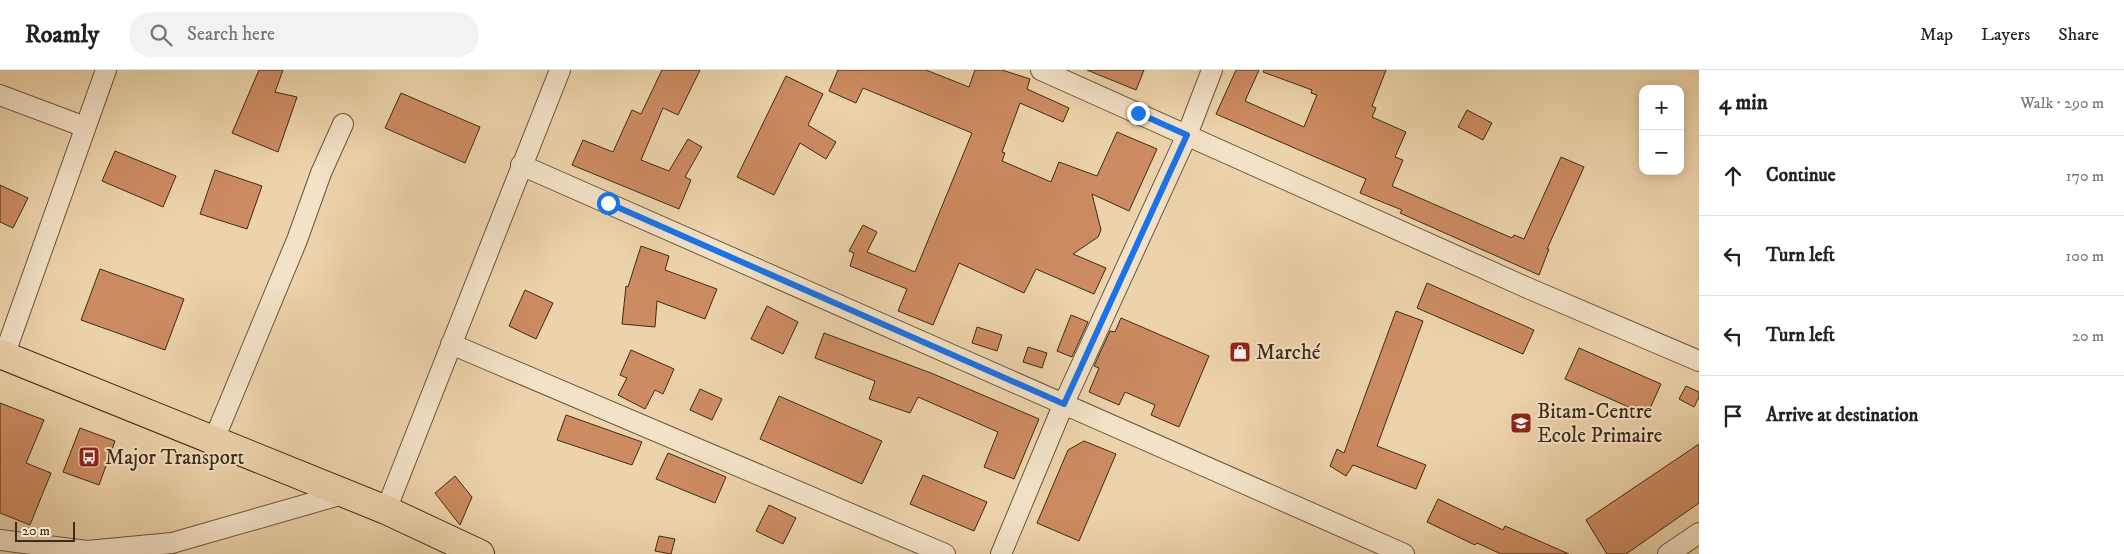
<!DOCTYPE html>
<meta charset="utf-8">
<style>
body{margin:0;font-family:"IM FELL DW Pica",serif;background:#f2f2f2;color:#222}
.controls{position:absolute;right:15px;top:15px;display:grid;overflow:hidden;border-radius:10px;box-shadow:0 2px 12px #0003}
.controls button{width:45px;height:45px;display:grid;place-items:center;padding:0;border:0;border-bottom:1px solid #e0e0e0;background:#fff;color:#222;font:25px sans-serif}
.scale{position:absolute;left:15px;bottom:12px;width:60px;box-sizing:border-box;padding-left:5px;border:2px solid #3e2c14;border-top:0;font-size:14px;line-height:18px;white-space:nowrap;color:#3e2c14;-webkit-text-stroke:4px #f3e2c8;paint-order:stroke}
.stop{position:absolute;width:15px;height:15px;margin:-11px;border:4px solid #1a73e8;border-radius:50%;background:#fff}
.stop.end{background:#1a73e8;border-color:#fff;box-shadow:0 1px 5px #0008}
.list{margin:0;padding:0;list-style:none}
h2{display:flex;justify-content:space-between;align-items:center;height:65px;margin:0;padding:0 20px;font-size:21px}
h2 small{font-size:16px;font-weight:400;color:#767676}
.list li{display:grid;grid-template-columns:32px 1fr auto;gap:15px;align-items:center;box-sizing:border-box;height:80px;padding:0 20px;border-top:1px solid #e0e0e0}
.list b{display:block;font-size:19px;white-space:nowrap}
.list em{font-size:16px;font-style:normal;color:#767676}
.icon{flex:none;width:28px;height:28px;fill:none;stroke:currentColor;stroke-width:2;stroke-linecap:round;stroke-linejoin:round}
.map{position:relative;flex:none;width:1699px;height:484px;overflow:hidden}
header{display:flex;align-items:center;gap:30px;box-sizing:border-box;height:70px;padding:0 25px;background:#fff;border-bottom:1px solid #e0e0e0}
header strong{font-size:24px}
nav{display:flex;gap:28px;margin-inline-start:auto;font-size:18px}
.search{width:350px;height:45px;background:#f2f2f2;display:flex;align-items:center;gap:12px;box-sizing:border-box;padding:0 18px;border-radius:28px;color:#767676;font-size:19px}
main{display:flex}
aside{flex:1;background:#fff}
.map>svg:first-child{display:block}
.building{fill:#cd8b62;stroke:#3e2c14}
.lines{fill:none;stroke-linecap:round;stroke-linejoin:round}
.minor-casing{stroke:#6a563a;stroke-width:22}
.trunk-casing{stroke:#3e2c14;stroke-width:30}
.minor{stroke:#f3e2c8;stroke-width:20}
.trunk{stroke:#edd3ab;stroke-width:28}
.route{stroke:#1a73e8;stroke-width:6}
.labels{text-anchor:middle;stroke-width:4;stroke-linejoin:round;paint-order:stroke}
.poi-label{font-size:21px;fill:#3e2c14;stroke:#f3e2c8;text-anchor:start}
</style>
<header>
<strong>Roamly</strong>
<div class="search"><svg class="icon" aria-label="search" viewBox="0 0 24 24"><circle cx="10" cy="10" r="6"/><path d="M15 15l6 6"/></svg>Search here</div>
<nav><a>Map</a><a>Layers</a><a>Share</a></nav>
</header>
<main>
<div class="map">
<svg width="1699" height="484" viewBox="0 0 1699 484">
<rect width="100%" height="100%" fill="#edd3ab"/>
<filter id="stains"><feTurbulence type="fractalNoise" baseFrequency=".004" numOctaves="4"/><feColorMatrix values="0 0 0 0 .2 0 0 0 0 .09 0 0 0 0 .02 0 0 0 .5 -.17"/></filter>
<radialGradient id="worn" r=".72"><stop offset=".6" stop-color="#630" stop-opacity="0"/><stop offset="1" stop-color="#630" stop-opacity=".3"/></radialGradient>
<path class="building" d="M 259,0 L 283,0 L 275,22 L 297,27 L 278,82 L 232,63 Z
M 662,0 L 700,0 L 678,45 L 663,38 L 641,90 L 669,101 L 688,69 L 702,77 L 685,107 L 691,110 L 679,139 L 572,95 L 583,70 L 613,82 L 632,40 L 641,44 Z
M 838,0 L 926,0 L 969,17 L 975,0 L 1002,0 L 1030,9 L 1027,19 L 1069,38 L 1063,52 L 1020,33 L 1002,82 L 1005,83 L 1002,91 L 1051,112 L 1059,92 L 1097,106 L 1117,62 L 1157,79 L 1129,141 L 1092,124 L 1101,160 L 1098,167 L 1073,184 L 1106,198 L 1094,224 L 1036,199 L 1024,223 L 959,193 L 933,255 L 898,241 L 907,219 L 850,196 L 854,183 L 849,181 L 863,155 L 877,162 L 867,182 L 915,202 L 972,63 L 863,18 L 856,33 L 829,21 Z
M 1087,0 L 1144,0 L 1136,20 Z
M 1236,0 L 1259,0 L 1245,31 L 1304,57 L 1317,25 L 1311,23 L 1312,20 L 1263,2 L 1264,0 L 1386,0 L 1372,36 L 1376,38 L 1372,47 L 1406,62 L 1395,87 L 1403,90 L 1392,116 L 1512,168 L 1514,165 L 1524,169 L 1561,87 L 1584,97 L 1547,179 L 1549,179 L 1539,205 L 1400,143 L 1402,140 L 1360,123 L 1366,109 L 1216,44 Z
M 786,6 L 823,24 L 808,55 L 836,72 L 826,89 L 800,73 L 774,125 L 737,107 Z
M 401,23 L 480,57 L 465,93 L 385,58 Z
M 1467,40 L 1492,53 L 1483,70 L 1458,57 Z
M 115,81 L 176,106 L 163,137 L 102,111 Z
M 215,100 L 262,116 L 247,159 L 200,144 Z
M 0,115 L 28,128 L 13,158 L 0,152 Z
M 641,176 L 669,186 L 665,200 L 717,219 L 705,249 L 657,231 L 655,257 L 622,254 L 626,216 L 628,217 Z
M 100,199 L 184,229 L 165,280 L 81,250 Z
M 1427,213 L 1534,260 L 1523,284 L 1417,238 Z
M 525,220 L 553,233 L 536,269 L 509,256 Z
M 767,236 L 798,252 L 783,284 L 751,269 Z
M 1396,241 L 1423,251 L 1377,376 L 1426,395 L 1416,419 L 1353,395 L 1346,406 L 1330,396 L 1337,379 L 1344,383 Z
M 1071,245 L 1088,252 L 1072,287 L 1057,281 Z
M 1121,248 L 1209,286 L 1179,357 L 1151,345 L 1155,335 L 1125,322 L 1119,335 L 1089,322 L 1099,298 L 1094,296 L 1110,261 L 1115,262 Z
M 977,257 L 1002,265 L 997,281 L 972,273 Z
M 824,263 L 931,303 L 1039,349 L 1014,409 L 984,397 L 998,362 L 918,327 L 910,343 L 869,329 L 875,311 L 815,288 Z
M 1028,277 L 1047,283 L 1042,298 L 1023,292 Z
M 1579,278 L 1661,314 L 1647,345 L 1565,309 Z
M 631,280 L 674,299 L 663,324 L 655,320 L 645,339 L 618,325 L 627,308 L 620,305 Z
M 1686,316 L 1699,322 L 1699,327 L 1694,337 L 1679,329 Z
M 700,319 L 722,329 L 712,350 L 690,340 Z
M 779,326 L 882,371 L 862,414 L 760,369 Z
M 0,333 L 44,350 L 26,393 L 51,403 L 30,455 L 0,443 Z
M 566,345 L 642,372 L 632,395 L 557,370 Z
M 80,358 L 115,371 L 99,415 L 63,402 Z
M 1084,371 L 1116,384 L 1079,471 L 1037,453 L 1068,380 Z
M 1699,374 L 1699,433 L 1626,484 L 1607,484 L 1586,450 Z
M 668,383 L 726,407 L 715,433 L 656,409 Z
M 923,405 L 987,432 L 974,461 L 910,434 Z
M 455,406 L 472,427 L 460,455 L 435,423 Z
M 1438,429 L 1503,460 L 1505,456 L 1569,484 L 1501,484 L 1477,473 L 1475,475 L 1427,452 Z
M 769,435 L 796,448 L 783,474 L 756,461 Z
M 659,466 L 675,469 L 671,484 L 655,481 Z"/>
<g class="lines">
<g class="minor-casing">
<path id="minor" d="M 1041,0 L 1530,219 L 1699,291
M 0,25 L 85,57
M 521,95 L 1404,484
M 451,274 L 945,484
M 4,286 L 106,0
M 213,372 L 297,170 L 321,103 L 343,54
M 386,440 L 560,0
M 0,470 L 87,481 L 172,473 L 343,424
M 1001,484 L 1064,333 L 1187,65 L 1212,0
M 1668,484 L 1699,463"/>
</g>
<g class="trunk-casing">
<path id="trunk" d="M 0,284 L 386,440 L 480,484"/>
</g>
<use href="#minor" class="minor"/>
<use href="#trunk" class="trunk"/>
</g>
<g class="lines">
<path class="route" d="M 608,133 L 1064,334 L 1187,65 L 1138,43"/>
</g>
<defs>
<g id="shop-square" transform="scale(1.125)"><rect x="-9" y="-9" width="18" height="18" rx="4" fill="#8f2418" stroke="#f3e2c8"/><path d="M-5-2.5h2.3a2.7 3.5 0 0 1 5.4 0H5L5.5 6h-11ZM-1.5-2.5h3a1.5 2.3 0 0 0-3 0Z" fill="#fff"/></g>
<g id="school-square" transform="scale(1.125)"><rect x="-9" y="-9" width="18" height="18" rx="4" fill="#8f2418" stroke="#f3e2c8"/><path d="M0-5L7-2L0 1L-7-2ZM-4 1L0 2.5L4 1V4Q0 6-4 4Z" fill="#fff"/></g>
<g id="bus-square" transform="scale(1.125)"><rect x="-9" y="-9" width="18" height="18" rx="4" fill="#8f2418" stroke="#f3e2c8"/><path d="M-5-6H5V4H4V6H2V4H-2V6H-4V4H-5ZM-3.5-4V0h7V-4ZM-3.5 1.2v1.5H-2V1.2ZM2 1.2v1.5H3.5V1.2Z" fill="#fff"/></g>
</defs>
<g fill-rule="evenodd">
<use href="#shop-square" x="1240" y="282"/>
<use href="#school-square" x="1521" y="353"/>
<use href="#bus-square" x="89" y="387"/>
</g>
<g class="labels">
<g class="poi-label">
<text x="1256" y="289">Marché</text>
<text x="1537" y="348">Bitam-Centre<tspan x="1537" dy="24">Ecole Primaire</tspan></text>
<text x="105" y="394">Major Transport</text>
</g>
</g>
<rect width="100%" height="100%" filter="url(#stains)"/>
<rect width="100%" height="100%" fill="url(#worn)"/>
</svg>
<div class="controls">
<button>+</button>
<button>−</button>
</div>
<div class="scale">20 m</div>
<div class="stop" style="left:608px;top:133px"></div>
<div class="stop end" style="left:1138px;top:43px"></div>
</div>
<aside>
<h2>4 min<small>Walk · 290 m</small></h2>
<ul class="list">
<li><svg class="icon" aria-label="ahead" viewBox="0 0 24 24"><path d="M12 20V5M6 11l6-6 6 6"/></svg><div><b>Continue</b></div><em>170 m</em></li>
<li><svg class="icon" aria-label="left" viewBox="0 0 24 24"><path d="M17 20v-9H6M10 6l-5 5 5 5"/></svg><div><b>Turn left</b></div><em>100 m</em></li>
<li><svg class="icon" aria-label="left" viewBox="0 0 24 24"><path d="M17 20v-9H6M10 6l-5 5 5 5"/></svg><div><b>Turn left</b></div><em>20 m</em></li>
<li><svg class="icon" aria-label="arrive" viewBox="0 0 24 24"><path d="M6 21V4h12l-3 4 3 4H6"/></svg><div><b>Arrive at destination</b></div></li>
</ul>
</aside>
</main>
